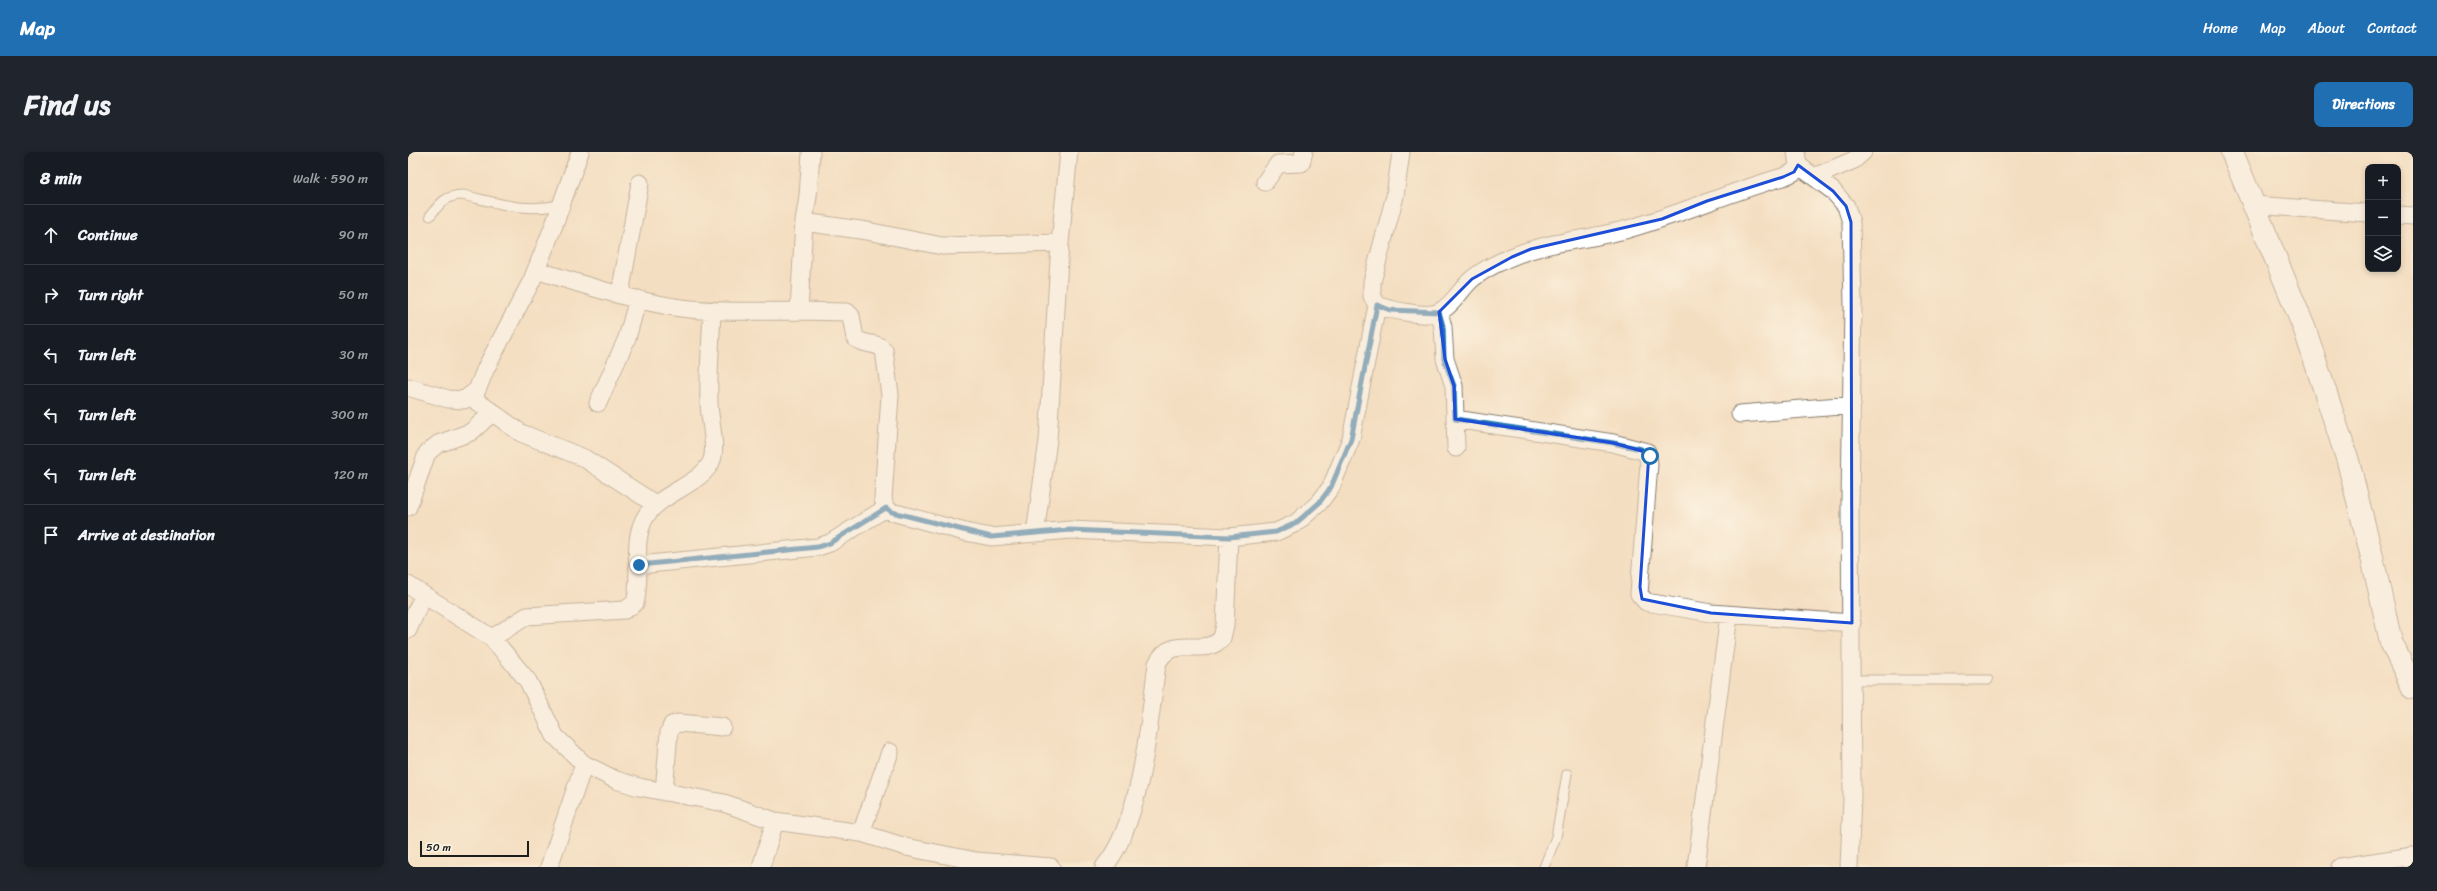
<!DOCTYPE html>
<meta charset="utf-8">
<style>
body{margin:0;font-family:Sriracha,sans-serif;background:#20242c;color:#f1f3f6}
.controls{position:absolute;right:12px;top:12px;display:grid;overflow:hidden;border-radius:8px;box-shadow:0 2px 6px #0003}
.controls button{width:36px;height:36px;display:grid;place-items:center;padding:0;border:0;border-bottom:1px solid #363941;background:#171b24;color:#f1f3f6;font:20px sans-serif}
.scale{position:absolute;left:12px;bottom:10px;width:109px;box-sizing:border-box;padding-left:4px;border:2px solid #1c1c1c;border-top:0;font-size:11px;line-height:14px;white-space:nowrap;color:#1c1c1c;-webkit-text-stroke:3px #fcf5e5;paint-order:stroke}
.stop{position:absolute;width:12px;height:12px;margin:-9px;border:3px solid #1f6fb2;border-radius:50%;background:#fff}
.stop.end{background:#1f6fb2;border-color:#fff;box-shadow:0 1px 4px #0008}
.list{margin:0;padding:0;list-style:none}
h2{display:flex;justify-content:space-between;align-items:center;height:52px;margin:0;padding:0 16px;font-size:17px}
h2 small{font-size:13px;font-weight:400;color:#9ea1a6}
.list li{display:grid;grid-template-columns:26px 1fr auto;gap:12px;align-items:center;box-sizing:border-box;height:60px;padding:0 16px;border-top:1px solid #363941}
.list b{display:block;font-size:15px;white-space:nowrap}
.list em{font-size:13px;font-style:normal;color:#9ea1a6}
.icon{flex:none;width:22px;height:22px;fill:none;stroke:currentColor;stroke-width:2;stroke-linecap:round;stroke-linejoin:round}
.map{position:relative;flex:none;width:2005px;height:715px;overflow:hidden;border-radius:8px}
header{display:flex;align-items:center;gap:24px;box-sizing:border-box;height:56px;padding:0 20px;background:#1f6fb2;color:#fff}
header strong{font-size:19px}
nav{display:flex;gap:22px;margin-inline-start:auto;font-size:14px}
.intro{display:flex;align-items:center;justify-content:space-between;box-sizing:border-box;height:96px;padding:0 24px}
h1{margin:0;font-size:28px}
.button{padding:10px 18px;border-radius:8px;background:#1f6fb2;color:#fff;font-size:14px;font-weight:700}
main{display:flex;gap:24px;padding:0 24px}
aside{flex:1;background:#171b24;border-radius:8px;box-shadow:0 2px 6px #0003}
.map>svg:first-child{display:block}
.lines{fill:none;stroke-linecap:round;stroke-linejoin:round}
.service-casing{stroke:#887d6e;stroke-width:11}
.minor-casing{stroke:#887d6e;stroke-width:19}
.tertiary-casing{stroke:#887d6e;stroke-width:24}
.service{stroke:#fff;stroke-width:9}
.minor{stroke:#fff;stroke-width:17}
.tertiary{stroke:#fff;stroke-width:22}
.route{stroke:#1f6fb2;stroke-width:5}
.marked{fill:none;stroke:#1d4ed8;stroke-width:3;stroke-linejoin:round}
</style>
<header>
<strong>Map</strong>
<nav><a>Home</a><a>Map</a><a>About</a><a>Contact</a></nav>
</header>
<div class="intro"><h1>Find us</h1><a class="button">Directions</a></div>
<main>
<aside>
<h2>8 min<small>Walk · 590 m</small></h2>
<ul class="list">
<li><svg class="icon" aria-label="ahead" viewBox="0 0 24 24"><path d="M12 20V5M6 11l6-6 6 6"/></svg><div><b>Continue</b></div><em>90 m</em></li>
<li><svg class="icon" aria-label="right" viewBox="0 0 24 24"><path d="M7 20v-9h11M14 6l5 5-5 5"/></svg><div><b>Turn right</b></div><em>50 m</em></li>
<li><svg class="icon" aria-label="left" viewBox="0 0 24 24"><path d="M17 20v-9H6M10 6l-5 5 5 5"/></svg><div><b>Turn left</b></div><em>30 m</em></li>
<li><svg class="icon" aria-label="left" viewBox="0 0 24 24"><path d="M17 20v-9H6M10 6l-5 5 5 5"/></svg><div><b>Turn left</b></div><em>300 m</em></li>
<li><svg class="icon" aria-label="left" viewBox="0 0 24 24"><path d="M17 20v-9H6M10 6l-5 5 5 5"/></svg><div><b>Turn left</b></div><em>120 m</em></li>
<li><svg class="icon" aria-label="arrive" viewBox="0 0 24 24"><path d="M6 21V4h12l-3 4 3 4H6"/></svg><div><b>Arrive at destination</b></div></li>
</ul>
</aside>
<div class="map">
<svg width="2005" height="715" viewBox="0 0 2005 715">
<rect width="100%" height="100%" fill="#fcf5e5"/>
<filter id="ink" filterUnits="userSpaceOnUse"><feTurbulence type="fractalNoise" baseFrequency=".025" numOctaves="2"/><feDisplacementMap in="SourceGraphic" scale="8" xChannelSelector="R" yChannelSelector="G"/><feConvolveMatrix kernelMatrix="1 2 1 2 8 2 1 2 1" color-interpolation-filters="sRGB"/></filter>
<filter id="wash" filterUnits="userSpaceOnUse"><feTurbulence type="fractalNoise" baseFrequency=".012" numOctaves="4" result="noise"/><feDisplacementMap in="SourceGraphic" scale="16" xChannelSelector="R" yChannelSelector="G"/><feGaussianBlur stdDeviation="0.9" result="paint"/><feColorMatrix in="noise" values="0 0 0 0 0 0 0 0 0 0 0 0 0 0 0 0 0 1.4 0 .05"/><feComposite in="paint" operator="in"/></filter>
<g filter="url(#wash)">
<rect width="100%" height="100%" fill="#f4dec1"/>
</g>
<g filter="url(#ink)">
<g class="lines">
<g class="service-casing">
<path id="service" d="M 22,64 C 32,51 38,43 55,43 C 93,52 113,60 153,53
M 1444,528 L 1580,528
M 1136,715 L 1148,685 L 1159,622"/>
</g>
<g class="minor-casing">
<path id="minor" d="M 993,0 L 987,44 L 964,130 L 964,144 L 969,153 C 982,158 1019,166 1031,160 C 1044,154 1053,137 1063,128 C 1074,118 1089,111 1103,105 C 1140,89 1181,88 1220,77 C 1273,62 1322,40 1375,25 L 1386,20 L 1390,13 L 1388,0
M 1390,13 L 1425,39 L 1438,54 L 1443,70 L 1445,152 L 1442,350 L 1444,646 L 1441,715
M 1406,25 L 1446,8 L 1455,0
M 857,30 L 870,12 L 893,11 L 896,0
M 1845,53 L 1960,61
M 1990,63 L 2005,64
M 396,70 L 459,79 L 534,94 L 652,91
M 128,118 C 173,132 219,147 266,155 C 307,161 350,159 391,159 L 396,70 L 400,44 L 403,1
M 212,142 L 232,31
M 391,159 L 439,160 L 443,164 L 447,186 C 456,194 468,189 476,198 L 482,243 L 475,347 L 478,356 L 484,360 L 557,380 L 583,385 L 662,378 L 821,385 L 868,380 L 888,371 L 911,351 L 923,335 L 943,287 L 969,153
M 1031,160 L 1035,175 L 1037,207 L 1046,234 L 1048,296
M 0,235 L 40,247 L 56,248 L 69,238 L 78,216 L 124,128 L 146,73 L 172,0
M 63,245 L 113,281 L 176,306 L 247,352
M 190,251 L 219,186 L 230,147
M 1332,262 L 1444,253
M 1047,267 L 1205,291 L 1239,300 L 1241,312 L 1231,442 L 1238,450 L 1303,461 L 1444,471
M 0,355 L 19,301 L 30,292 L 63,280 L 85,260
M 627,382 L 640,288 L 652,91 L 661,0
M 231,413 L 410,395 L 422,391 L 478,356
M 0,433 L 84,486 L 120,529 L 147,584 L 176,612 L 208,628 L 231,635 L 316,651 L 367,669 L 453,681 L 498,695 L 568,709 L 643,715
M 0,478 L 15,444
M 84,486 L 119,464 L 217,458 L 227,451 C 235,422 222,390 238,364 C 253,340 294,333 304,308 C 309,294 301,266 301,250 C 300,220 303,189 304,159
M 256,640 L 261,580 L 264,573 L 271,571 L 314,575
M 453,681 L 482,600
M 141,715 L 176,612
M 353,715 L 367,669
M 696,715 C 734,670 741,570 749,512 C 764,480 796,507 814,486 L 817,473 L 821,385
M 1288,715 L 1321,463
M 1932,715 L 2005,704"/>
</g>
<g class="tertiary-casing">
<path id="tertiary" d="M 1824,0 L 1897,178 L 1940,309 L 1964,405 L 1983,490 L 2005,536"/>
</g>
<use href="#service" class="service"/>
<use href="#minor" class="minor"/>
<use href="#tertiary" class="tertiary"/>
</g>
</g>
<g class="lines" filter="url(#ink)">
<path class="route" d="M 231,413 L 410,395 L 422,391 L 478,356 L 484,360 L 583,385 L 662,378 L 821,385 L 868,380 L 888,371 L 911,351 L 923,335 L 943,287 L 969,153 L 982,158 L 1031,160 L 1035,175 L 1036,207 L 1046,234 L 1047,267 L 1205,291 L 1233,297 L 1242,304"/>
</g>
<path d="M0 0H2005V715H0ZM 1390,13 L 1425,39 L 1438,54 L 1443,70 L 1444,471 L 1303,461 L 1234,447 L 1232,435 L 1241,301 L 1205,291 L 1047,267 L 1046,234 L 1037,207 L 1031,160 L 1064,127 L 1104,105 L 1123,97 L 1254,67 L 1299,49 L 1375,25 L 1386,20 Z" fill="#f4dec1" fill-opacity=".55" fill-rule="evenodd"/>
<path class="marked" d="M 1390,13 L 1425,39 L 1438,54 L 1443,70 L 1444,471 L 1303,461 L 1234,447 L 1232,435 L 1241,301 L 1205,291 L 1047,267 L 1046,234 L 1037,207 L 1031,160 L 1064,127 L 1104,105 L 1123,97 L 1254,67 L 1299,49 L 1375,25 L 1386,20 Z"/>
</svg>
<div class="controls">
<button>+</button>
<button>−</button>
<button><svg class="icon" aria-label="layers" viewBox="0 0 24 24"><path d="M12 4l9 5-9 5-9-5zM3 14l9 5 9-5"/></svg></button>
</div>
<div class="scale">50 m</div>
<div class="stop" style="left:1242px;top:304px"></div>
<div class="stop end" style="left:231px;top:413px"></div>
</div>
</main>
